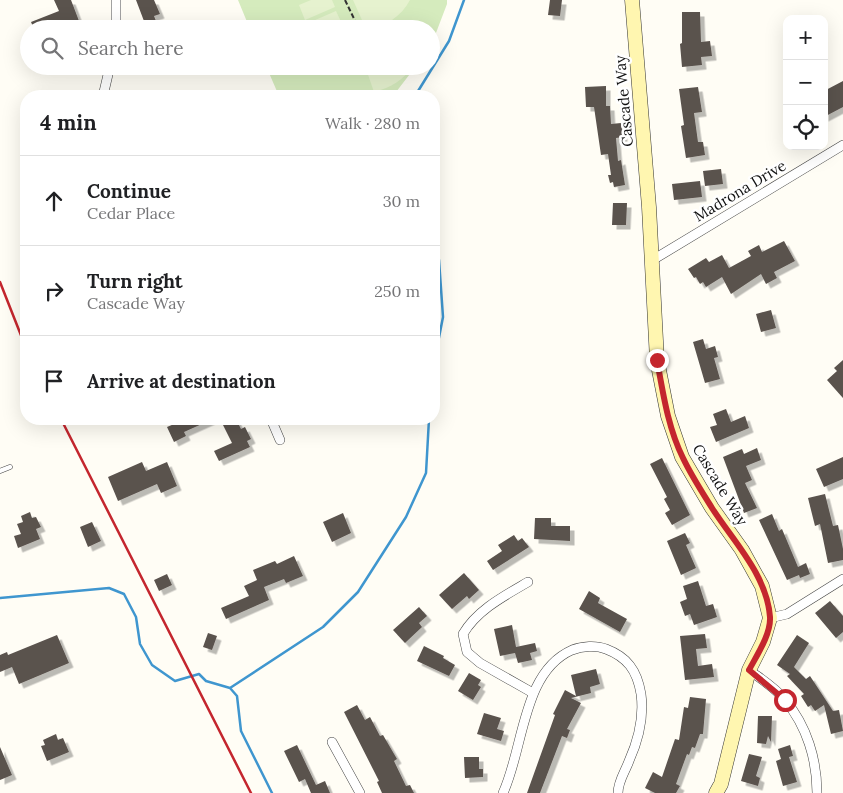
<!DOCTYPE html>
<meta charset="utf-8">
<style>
body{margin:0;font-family:Lora,serif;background:#f6f6f6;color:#202124}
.controls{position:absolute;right:15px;top:15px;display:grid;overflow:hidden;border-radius:10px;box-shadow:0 5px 20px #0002}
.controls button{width:45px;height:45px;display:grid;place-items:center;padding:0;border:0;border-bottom:1px solid #e0e0e0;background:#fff;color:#202124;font:25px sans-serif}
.stop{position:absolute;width:15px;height:15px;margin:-11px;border:4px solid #c4262e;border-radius:50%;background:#fff}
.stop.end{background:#c4262e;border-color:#fff;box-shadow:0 1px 5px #0008}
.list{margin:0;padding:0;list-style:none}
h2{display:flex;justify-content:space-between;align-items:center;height:65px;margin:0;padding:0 20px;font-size:21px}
h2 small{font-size:16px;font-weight:400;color:#757577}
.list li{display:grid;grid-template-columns:32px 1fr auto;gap:15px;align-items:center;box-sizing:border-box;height:90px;padding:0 20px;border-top:1px solid #e0e0e0}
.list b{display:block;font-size:19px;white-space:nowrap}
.list p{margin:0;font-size:16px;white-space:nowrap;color:#757577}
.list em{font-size:16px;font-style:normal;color:#757577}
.icon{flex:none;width:28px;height:28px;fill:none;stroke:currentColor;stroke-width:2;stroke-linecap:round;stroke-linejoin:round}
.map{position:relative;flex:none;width:843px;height:793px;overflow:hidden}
.search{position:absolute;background:#fff;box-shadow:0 5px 20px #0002;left:20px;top:20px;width:420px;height:55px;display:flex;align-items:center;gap:12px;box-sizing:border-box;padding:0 18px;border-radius:28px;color:#757577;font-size:19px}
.panel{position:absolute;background:#fff;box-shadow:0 5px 20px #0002;left:20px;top:90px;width:420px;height:335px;border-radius:20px}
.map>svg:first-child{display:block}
.green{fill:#d5ebbd}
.pitch{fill:#e6f2cf}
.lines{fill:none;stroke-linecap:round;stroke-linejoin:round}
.stream{stroke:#3f96cf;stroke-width:2.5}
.building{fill:#5a524d;filter:url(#shadow)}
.lane-casing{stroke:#444;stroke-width:5.5}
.street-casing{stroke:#444;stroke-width:10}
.secondary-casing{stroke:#333;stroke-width:15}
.path{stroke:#333;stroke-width:2;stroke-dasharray:5 2.5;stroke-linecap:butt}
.lane{stroke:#fff;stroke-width:4.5}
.street{stroke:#fff;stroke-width:9}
.secondary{stroke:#fff6b0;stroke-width:14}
.rail{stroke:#c4262e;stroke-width:2.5}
.route{stroke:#c4262e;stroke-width:6}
.labels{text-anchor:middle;stroke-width:5;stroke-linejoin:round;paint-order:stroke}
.street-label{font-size:15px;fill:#111;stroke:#fff}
</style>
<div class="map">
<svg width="843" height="793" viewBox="0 0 843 793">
<defs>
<filter id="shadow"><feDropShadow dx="4.5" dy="4.5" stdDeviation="0" flood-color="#0004"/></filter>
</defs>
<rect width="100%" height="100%" fill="#fffdf5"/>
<path class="green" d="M 238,0 L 447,0 L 447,4 L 431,46 L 431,29 L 250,29 Z
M 266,66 L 416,66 L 393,96 L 279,96 Z"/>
<path class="pitch" d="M 311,0 L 332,0 L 335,7 L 305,20 L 299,5 Z
M 353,0 L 410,0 C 401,17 385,27 366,29 Z
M 336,11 L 343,26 L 335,29 L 308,29 L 306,24 Z
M 365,66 L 413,66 C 402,81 392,87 374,92 Z"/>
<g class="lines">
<path class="stream" d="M 415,96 L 449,41 L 464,0
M 434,237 L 439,260 L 443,317 L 434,363
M 0,598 L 109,588 L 124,594 L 136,617 L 140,644 L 152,665 L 175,681 L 199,674 L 206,681 L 230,688 L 237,696 L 241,731 L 272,793
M 230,688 L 323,627 L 358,592 L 406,517 L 426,473 L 429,419"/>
</g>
<path class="building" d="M 54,0 L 71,0 L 79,21 L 62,29 L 34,29 L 31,22 L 59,11 Z
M 136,0 L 154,0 L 160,14 L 154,16 L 158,26 L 147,29 Z
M 550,0 L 562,0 L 560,16 L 548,15 Z
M 682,12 L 700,12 L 701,42 L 710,41 L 712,56 L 701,57 L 702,65 L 682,67 L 680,44 L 682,43 Z
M 843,81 L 843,107 L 824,117 L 824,91 Z
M 606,86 L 606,106 L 610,106 L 611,124 L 621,123 L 623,137 L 616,138 L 618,161 L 621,160 L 625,185 L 614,187 L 613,182 L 610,183 L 608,175 L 611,175 L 608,154 L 601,155 L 594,107 L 586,107 L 585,87 Z
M 698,87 L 702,112 L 694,113 L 698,142 L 703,142 L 705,155 L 686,158 L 681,126 L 684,125 L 679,89 Z
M 721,169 L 723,184 L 705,186 L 703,171 Z
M 700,181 L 702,197 L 674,200 L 672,184 Z
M 613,203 L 627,203 L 626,225 L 612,225 Z
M 784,241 L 795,261 L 774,272 L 777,278 L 766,284 L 761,274 L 731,294 L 722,277 L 706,287 L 703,282 L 700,284 L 696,277 L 694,278 L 688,269 L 706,258 L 709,262 L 722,255 L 729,268 L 751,256 L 748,251 L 759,245 L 762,252 Z
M 771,310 L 776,328 L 761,332 L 756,314 Z
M 703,339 L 706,349 L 715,346 L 718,357 L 714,358 L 720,379 L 705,383 L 693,342 Z
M 843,360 L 843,398 L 827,380 L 837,371 L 834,368 Z
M 726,409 L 731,422 L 745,416 L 749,428 L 716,442 L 710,427 L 717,425 L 713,414 Z
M 186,419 L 213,419 L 184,432 L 186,436 L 174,442 L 167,427 Z
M 220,419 L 236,419 L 241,429 L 245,427 L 251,439 L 247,441 L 250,447 L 219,461 L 214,451 L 232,443 Z
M 757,448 L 761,460 L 746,466 L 752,480 L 745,483 L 757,508 L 744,513 L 723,457 L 742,449 L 744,454 Z
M 843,457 L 843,479 L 824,487 L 816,469 Z
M 662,458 L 690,515 L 672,525 L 665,513 L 670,510 L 664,499 L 667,497 L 650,464 Z
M 142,462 L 146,471 L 167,462 L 177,486 L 161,493 L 157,484 L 118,501 L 108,477 Z
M 825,494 L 833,526 L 838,525 L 843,549 L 843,560 L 828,563 L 820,524 L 815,526 L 808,498 Z
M 30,512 L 32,518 L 36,517 L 41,527 L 36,529 L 40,539 L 18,548 L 14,536 L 21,534 L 17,524 L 23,522 L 21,516 Z
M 343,513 L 351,533 L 332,542 L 323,522 Z
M 772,514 L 779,531 L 782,529 L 798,567 L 806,563 L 810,574 L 800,578 L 799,575 L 787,580 L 759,520 Z
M 535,518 L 551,518 L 551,526 L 570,526 L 570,541 L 534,539 Z
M 92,522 L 101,541 L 88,547 L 80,527 Z
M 685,533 L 690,543 L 686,545 L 696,568 L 681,575 L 667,541 Z
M 514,535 L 518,541 L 522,538 L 529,547 L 493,570 L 487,561 L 502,551 L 498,545 Z
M 294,556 L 303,576 L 286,583 L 284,579 L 264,587 L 269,600 L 226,619 L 221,608 L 249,596 L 244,586 L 257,580 L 253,570 L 275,561 L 277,564 Z
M 464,573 L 479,590 L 469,599 L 467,596 L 452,609 L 439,595 Z
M 167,574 L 172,585 L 159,591 L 154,580 Z
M 698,581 L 706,606 L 713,604 L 717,617 L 694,625 L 690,614 L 685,616 L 680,602 L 687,599 L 683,586 Z
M 589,591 L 600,598 L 598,603 L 627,619 L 620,632 L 579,609 Z
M 830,601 L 843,616 L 843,632 L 836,638 L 815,613 Z
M 419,607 L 427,616 L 419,623 L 422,627 L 405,643 L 393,630 Z
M 512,625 L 516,647 L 535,643 L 537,651 L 530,653 L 532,660 L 518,663 L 515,653 L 500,656 L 494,629 Z
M 208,633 L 217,636 L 212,650 L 203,647 Z
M 705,634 L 707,648 L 696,649 L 698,666 L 712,664 L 714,677 L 685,680 L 680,636 Z
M 57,635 L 69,663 L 19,684 L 12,667 L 0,672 L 0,655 L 7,652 L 8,655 Z
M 797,635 L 809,643 L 794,667 L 806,679 L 810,676 L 833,711 L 839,710 L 843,731 L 831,734 L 824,705 L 815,711 L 811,705 L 808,707 L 801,696 L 804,694 L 787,676 L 790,674 L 777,665 Z
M 424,646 L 444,656 L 443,658 L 455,665 L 449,676 L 417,661 Z
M 596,669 L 600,684 L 590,687 L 591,693 L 571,698 L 581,703 L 567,729 L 570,730 L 567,738 L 562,736 L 540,793 L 527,793 L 555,715 L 553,714 L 565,690 L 576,696 L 571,675 Z
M 469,673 L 481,680 L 478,685 L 481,687 L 473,700 L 458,691 Z
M 690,697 L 706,699 L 703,734 L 700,734 L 695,748 L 692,747 L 689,755 L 687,754 L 676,784 L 680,786 L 676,793 L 655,793 L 645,788 L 653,772 L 662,777 L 675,739 L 679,740 L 684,707 L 688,708 Z
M 357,705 L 365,720 L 370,717 L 380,736 L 383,735 L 397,759 L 394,761 L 406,786 L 410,785 L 414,793 L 382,793 L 377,782 L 379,781 L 344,712 Z
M 484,713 L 501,718 L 497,729 L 504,731 L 501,741 L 477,734 Z
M 758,716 L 772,716 L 771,742 L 768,736 L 766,744 L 757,743 Z
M 56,734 L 58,740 L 63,738 L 69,752 L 47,761 L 41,746 L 45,745 L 43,740 Z
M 297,745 L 316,785 L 325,781 L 330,793 L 311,793 L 305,779 L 299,782 L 284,751 Z
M 790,745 L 793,756 L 789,757 L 797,782 L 783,786 L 776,761 L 781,759 L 778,749 Z
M 0,747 L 12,775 L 0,780 Z
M 749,754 L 762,757 L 756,776 L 760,778 L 758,786 L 741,781 Z
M 464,757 L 479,757 L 479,769 L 483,769 L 483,777 L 465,778 Z"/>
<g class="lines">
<g class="lane-casing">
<path id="lane" d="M 0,471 L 10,467"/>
</g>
<g class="street-casing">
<path id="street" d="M 116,29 L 116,0
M 103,96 L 110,66
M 651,261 L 843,145
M 271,419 L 280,440
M 528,582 C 504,596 477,610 463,634 L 467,652 L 480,663 L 533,693
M 770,618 L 787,614 L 843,579
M 749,670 C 761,679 776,688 785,700 C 807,726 817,760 817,793
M 332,742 L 360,793
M 503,793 C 524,748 522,672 572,650 C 582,646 596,645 606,649 C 627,657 637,670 641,694 C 644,716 638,741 629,761 C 625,772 618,781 618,793"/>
</g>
<g class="secondary-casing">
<path id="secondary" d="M 632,0 L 649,207 L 657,360 L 668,416 L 682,457 L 712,508 L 742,550 L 762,586 L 770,618 L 763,642 L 749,670 L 721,784 L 716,793"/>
</g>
<path class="path" d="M 345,0 L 359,29"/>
<use href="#lane" class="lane"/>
<use href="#street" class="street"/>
<use href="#secondary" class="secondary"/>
<path class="rail" d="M 0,282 L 26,348
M 61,419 L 251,793"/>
</g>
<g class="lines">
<path class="route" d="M 657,360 C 663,393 668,428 683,458 C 691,475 702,492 712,508 C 733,541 767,575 770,617 C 771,634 757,655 749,670 L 785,700"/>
</g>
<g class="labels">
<g class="street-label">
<text transform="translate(624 101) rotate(-95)" y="5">Cascade Way</text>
<text transform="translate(740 191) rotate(-31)" y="5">Madrona Drive</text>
<text transform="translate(720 485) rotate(59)" y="5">Cascade Way</text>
</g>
</g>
</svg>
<div class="controls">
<button>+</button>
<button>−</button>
<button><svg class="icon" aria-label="locate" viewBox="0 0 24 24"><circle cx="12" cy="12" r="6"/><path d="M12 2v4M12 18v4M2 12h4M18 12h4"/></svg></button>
</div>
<div class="stop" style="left:785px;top:700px"></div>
<div class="stop end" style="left:657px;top:360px"></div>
<div class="search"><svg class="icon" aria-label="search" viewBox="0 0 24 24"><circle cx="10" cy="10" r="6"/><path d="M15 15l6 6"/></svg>Search here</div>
<section class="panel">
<h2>4 min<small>Walk · 280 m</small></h2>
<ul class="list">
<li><svg class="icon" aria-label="ahead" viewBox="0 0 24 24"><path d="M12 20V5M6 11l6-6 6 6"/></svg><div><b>Continue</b><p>Cedar Place</p></div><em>30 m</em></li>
<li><svg class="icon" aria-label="right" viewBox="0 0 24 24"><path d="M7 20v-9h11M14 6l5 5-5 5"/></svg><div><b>Turn right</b><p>Cascade Way</p></div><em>250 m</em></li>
<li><svg class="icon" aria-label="arrive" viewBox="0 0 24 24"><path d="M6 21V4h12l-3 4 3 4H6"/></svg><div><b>Arrive at destination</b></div></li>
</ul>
</section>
</div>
